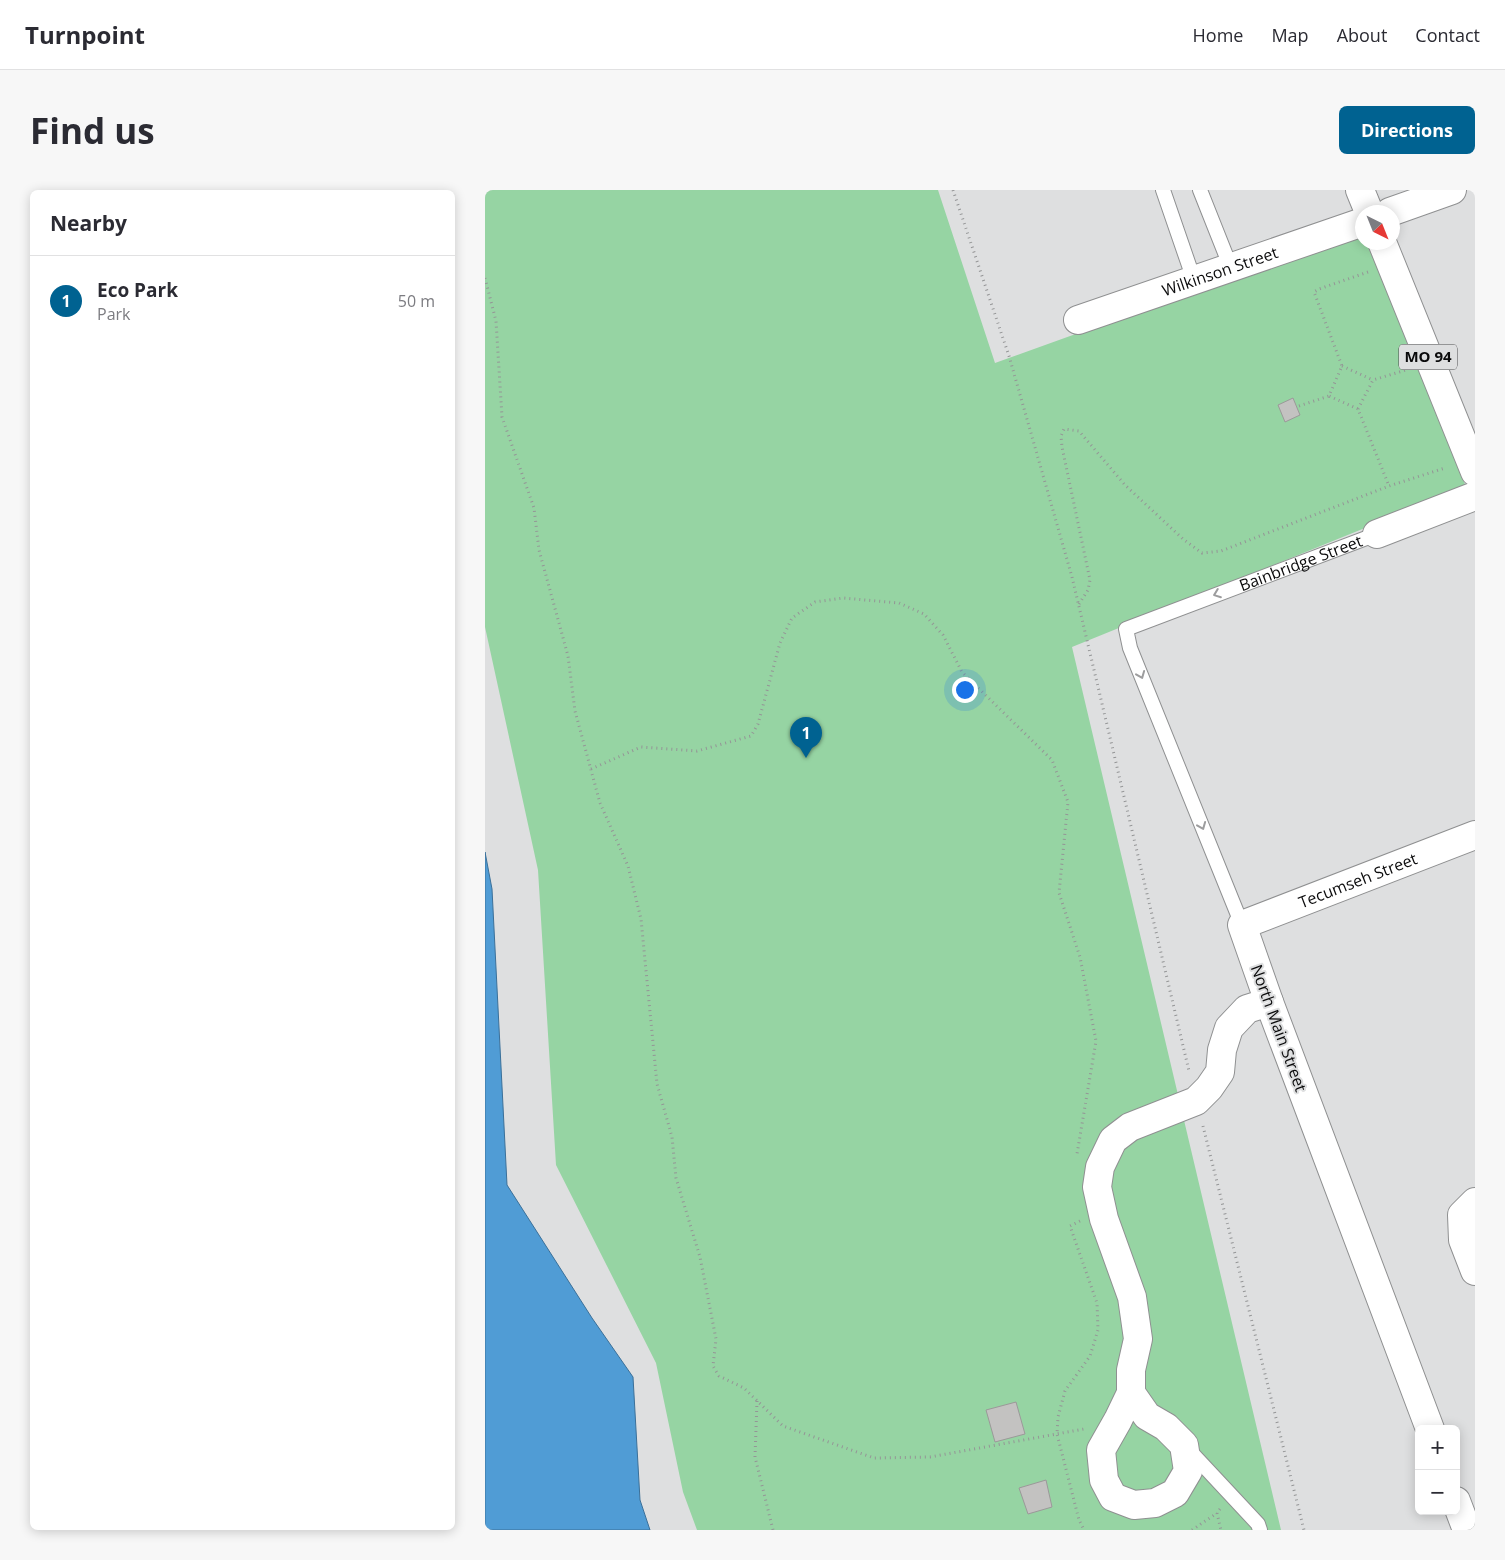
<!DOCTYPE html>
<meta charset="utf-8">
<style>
body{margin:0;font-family:"Open Sans",sans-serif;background:#f7f7f7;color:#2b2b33}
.controls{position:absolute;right:15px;bottom:15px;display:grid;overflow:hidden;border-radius:8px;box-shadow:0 2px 12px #0003}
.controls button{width:45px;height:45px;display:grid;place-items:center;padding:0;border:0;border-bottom:1px solid #e1e1e2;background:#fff;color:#2b2b33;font:25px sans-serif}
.compass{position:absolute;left:870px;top:15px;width:45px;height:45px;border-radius:50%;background:#fff;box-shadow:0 2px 12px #0003;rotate:137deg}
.you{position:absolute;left:479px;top:499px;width:18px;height:18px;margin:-12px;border:4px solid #fff;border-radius:50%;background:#1a73e8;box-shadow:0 0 0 8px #1a73e833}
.badge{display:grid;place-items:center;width:32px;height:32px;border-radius:50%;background:#006291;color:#fff;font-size:16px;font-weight:700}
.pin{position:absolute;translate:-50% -41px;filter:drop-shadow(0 1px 2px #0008)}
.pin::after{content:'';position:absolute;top:26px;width:18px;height:15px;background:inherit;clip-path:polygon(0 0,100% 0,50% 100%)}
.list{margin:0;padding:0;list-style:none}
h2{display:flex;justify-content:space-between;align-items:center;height:65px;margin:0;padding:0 20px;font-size:21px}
h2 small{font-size:16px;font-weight:400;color:#7c7c81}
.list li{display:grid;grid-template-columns:32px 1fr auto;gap:15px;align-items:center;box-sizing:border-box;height:90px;padding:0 20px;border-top:1px solid #e1e1e2}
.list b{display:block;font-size:19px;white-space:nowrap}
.list p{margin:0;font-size:16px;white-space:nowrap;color:#7c7c81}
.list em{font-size:16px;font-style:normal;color:#7c7c81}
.map{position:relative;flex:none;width:990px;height:1340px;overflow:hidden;border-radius:8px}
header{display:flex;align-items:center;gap:30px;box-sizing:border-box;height:70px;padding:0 25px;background:#fff;border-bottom:1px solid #e1e1e2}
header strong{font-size:24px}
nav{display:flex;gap:28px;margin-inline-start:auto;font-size:18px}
.intro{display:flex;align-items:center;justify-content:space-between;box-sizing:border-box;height:120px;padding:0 30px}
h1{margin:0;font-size:35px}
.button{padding:12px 22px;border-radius:8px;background:#006291;color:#fff;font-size:18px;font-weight:700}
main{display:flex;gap:30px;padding:0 30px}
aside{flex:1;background:#fff;border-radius:8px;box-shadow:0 2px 12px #0003}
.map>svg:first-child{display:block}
.green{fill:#96d4a3}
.water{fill:#509cd5;stroke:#3b7099}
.building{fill:#c3c2c1;stroke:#9b9999}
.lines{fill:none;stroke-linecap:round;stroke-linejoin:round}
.lane-casing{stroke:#8f9091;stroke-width:16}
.street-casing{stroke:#8f9091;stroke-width:30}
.primary-casing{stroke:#8f9091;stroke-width:30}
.path{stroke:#949596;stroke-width:3;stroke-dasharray:1 4;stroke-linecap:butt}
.lane{stroke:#fff;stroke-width:14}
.street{stroke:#fff;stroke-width:28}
.primary{stroke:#fff;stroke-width:28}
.oneway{stroke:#9d9d9e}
.labels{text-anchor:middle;stroke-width:4;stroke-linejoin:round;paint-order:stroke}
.shield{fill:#dedfe0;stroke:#4a4b4c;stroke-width:1}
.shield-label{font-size:15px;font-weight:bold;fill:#0b0b0c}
.street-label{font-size:16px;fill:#0b0b0c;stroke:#dedfe0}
</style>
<header>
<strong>Turnpoint</strong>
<nav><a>Home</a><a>Map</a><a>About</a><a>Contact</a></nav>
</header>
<div class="intro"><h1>Find us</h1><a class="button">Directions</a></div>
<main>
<aside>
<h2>Nearby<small></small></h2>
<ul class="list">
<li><span class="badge">1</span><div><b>Eco Park</b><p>Park</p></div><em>50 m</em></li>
</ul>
</aside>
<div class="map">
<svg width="990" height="1340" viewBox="0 0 990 1340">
<rect width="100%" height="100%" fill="#dedfe0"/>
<path class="green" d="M 0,0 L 453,0 L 510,173 L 877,41 L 878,52 L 886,53 L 981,297 L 587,457 L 796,1340 L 212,1340 L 198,1302 L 171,1173 L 71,975 L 53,680 L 0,437 Z"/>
<path class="water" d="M 0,662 L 7,699 L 22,995 L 107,1128 L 148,1187 L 155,1310 L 165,1340 L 0,1340 Z"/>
<path class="building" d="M 808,208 L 815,225 L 800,232 L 793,215 Z
M 531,1212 L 540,1244 L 510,1252 L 501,1220 Z
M 561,1290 L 567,1317 L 543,1324 L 534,1298 Z"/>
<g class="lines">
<g class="lane-casing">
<g id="lane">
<path d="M 678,0 L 709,90"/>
<path d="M 715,0 L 746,78"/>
<path id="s1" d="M 757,735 L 645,458 L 641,439 L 892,344"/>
<path d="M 703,1259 L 773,1334 L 775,1340"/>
</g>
</g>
<g class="street-casing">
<g id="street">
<path d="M 905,22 L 967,0"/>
<path id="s2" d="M 593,130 L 878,32"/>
<path d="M 892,344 L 990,306"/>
<path d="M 990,1012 L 977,1025 L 978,1050 L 990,1081"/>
<path d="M 646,1203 L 662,1226 L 681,1237 L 699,1255 L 703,1281 L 690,1303 L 670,1313 L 649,1315 L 628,1307 L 619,1290 L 616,1260 L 633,1230 L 646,1203 L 646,1180 L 653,1149 L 647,1107 L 619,1029 L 612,997 L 615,977 L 628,950 L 645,937 L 711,911 L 724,898 L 735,882 L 737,860 L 744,838 L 762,819 L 784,812"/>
<path id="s3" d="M 945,1239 L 784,812 L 757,735 L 990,645"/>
<path d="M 971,1311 L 982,1340"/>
</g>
</g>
<g class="primary-casing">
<path id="primary" d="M 875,0 L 884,22
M 897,52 L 990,282"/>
</g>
<path class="path" d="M 468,0 L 524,166 L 587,387 L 704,881
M 883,82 L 834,99 L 829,102 L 857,176 L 844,206 L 873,219 L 904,296
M 0,88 L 11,131 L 17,227 L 49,318 L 54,360 L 83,466 L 90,521 L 115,613 L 143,676 L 156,729 L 172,894 L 187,947 L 191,988 L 215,1067 L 231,1149 L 228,1176 L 234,1186 L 259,1198 L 298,1236 L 389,1268 L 445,1267 L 599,1239
M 857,176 L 888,190
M 814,216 L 844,206
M 873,219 L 888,190 L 921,180
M 594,414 L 603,400 L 605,390 L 577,257 L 576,246 L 579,239 L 594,241 L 640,295 L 698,349 L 717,363 L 736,361 L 904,296 L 960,278
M 106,579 L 156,557 L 212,561 L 266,546 L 273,534 L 295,453 L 307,428 L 330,412 L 358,408 L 414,413 L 439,424 L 458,445 L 477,482 L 567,570 L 583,612 L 574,703 L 595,767 L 611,851 L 592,964
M 718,936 L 819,1340
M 595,1031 L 585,1036 L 612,1113 L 613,1140 L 605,1166 L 580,1201 L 573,1227 L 572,1244 L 594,1330 L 599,1340
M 272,1211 L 270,1267 L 288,1340
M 735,1319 L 732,1323 L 736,1340
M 707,1340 L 732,1323"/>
<use href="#lane" class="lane"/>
<use href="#street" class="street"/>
<use href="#primary" class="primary"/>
</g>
<defs><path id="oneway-chevron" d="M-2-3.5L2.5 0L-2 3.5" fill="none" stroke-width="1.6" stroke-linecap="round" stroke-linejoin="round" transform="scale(1.25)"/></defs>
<g class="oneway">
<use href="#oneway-chevron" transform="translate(732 404) rotate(159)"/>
<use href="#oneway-chevron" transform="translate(656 485) rotate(68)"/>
<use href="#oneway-chevron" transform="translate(717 636) rotate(68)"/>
</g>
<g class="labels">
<rect class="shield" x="914" y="154.5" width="58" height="25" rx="4"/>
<g class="shield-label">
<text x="943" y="172">MO 94</text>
</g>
<g class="street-label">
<text dy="6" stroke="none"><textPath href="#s2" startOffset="150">Wilkinson Street</textPath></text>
<text dy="6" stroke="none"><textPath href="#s1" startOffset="505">Bainbridge Street</textPath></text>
<text dy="6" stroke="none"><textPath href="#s3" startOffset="662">Tecumseh Street</textPath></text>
<text transform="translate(794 838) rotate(70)" y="6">North Main Street</text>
</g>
</g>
</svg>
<div class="controls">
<button>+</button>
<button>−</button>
</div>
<svg class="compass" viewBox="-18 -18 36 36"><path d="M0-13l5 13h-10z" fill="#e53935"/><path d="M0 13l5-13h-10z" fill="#7c7c81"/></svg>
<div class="you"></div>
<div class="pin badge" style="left:321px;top:568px">1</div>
</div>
</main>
